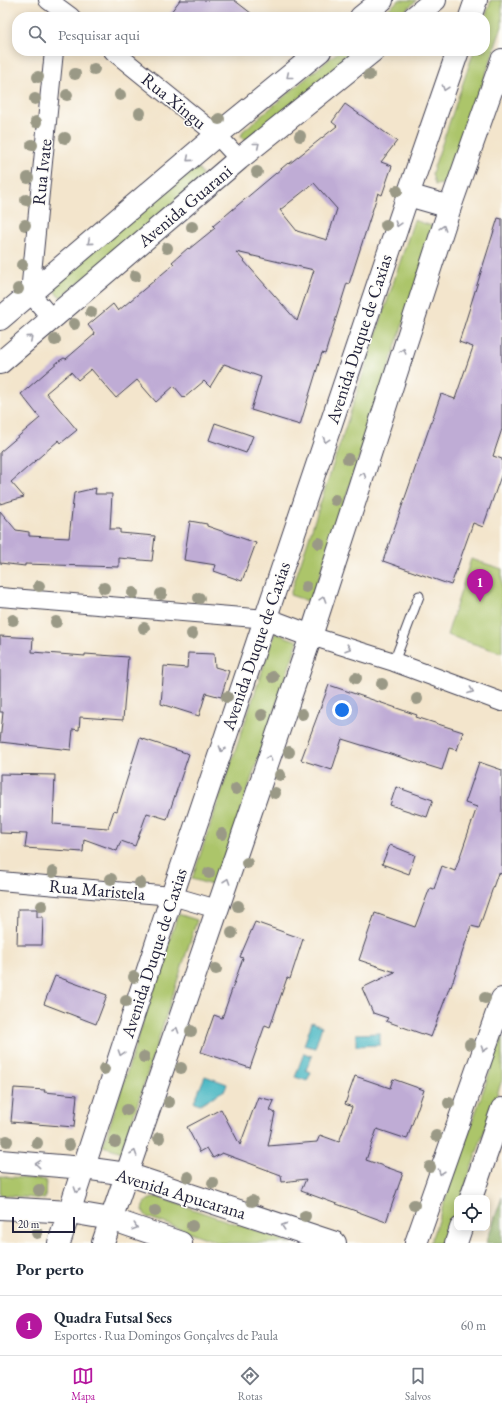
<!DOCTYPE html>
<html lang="pt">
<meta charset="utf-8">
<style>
body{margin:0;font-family:"EB Garamond",serif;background:#f6f6f7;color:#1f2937}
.controls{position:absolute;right:12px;bottom:12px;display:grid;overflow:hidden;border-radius:8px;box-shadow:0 2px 10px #0003}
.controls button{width:36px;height:36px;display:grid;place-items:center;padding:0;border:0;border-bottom:1px solid #e0e1e3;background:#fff;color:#1f2937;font:20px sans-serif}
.scale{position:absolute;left:12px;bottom:10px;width:63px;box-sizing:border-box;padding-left:4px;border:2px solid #22223b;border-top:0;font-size:11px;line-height:14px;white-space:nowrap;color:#22223b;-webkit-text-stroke:3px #fdfcf7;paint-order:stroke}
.you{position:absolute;left:342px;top:710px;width:14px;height:14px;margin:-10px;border:3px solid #fff;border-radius:50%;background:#1a73e8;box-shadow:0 0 0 6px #1a73e833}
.badge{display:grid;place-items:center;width:26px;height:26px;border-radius:50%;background:#b5179e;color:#fff;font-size:13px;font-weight:700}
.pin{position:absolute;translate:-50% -33px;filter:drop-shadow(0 1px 2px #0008)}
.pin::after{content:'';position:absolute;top:21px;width:14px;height:12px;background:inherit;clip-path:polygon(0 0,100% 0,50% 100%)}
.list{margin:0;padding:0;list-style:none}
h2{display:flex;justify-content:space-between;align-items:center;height:52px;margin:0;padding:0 16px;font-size:17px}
h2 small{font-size:13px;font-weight:400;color:#747a83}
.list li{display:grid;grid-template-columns:26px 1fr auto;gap:12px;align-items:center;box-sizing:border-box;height:60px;padding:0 16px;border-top:1px solid #e0e1e3}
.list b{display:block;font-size:15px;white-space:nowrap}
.list p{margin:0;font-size:13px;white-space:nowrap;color:#747a83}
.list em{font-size:13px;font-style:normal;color:#747a83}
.icon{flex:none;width:22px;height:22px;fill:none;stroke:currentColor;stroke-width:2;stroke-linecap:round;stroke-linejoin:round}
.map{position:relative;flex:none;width:502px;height:1243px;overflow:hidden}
.search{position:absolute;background:#fff;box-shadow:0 2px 10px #0003;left:12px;right:12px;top:12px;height:44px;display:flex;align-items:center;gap:10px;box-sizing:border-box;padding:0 14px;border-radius:16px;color:#747a83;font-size:15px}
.sheet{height:112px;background:#fff}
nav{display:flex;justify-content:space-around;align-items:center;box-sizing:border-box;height:56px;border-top:1px solid #e0e1e3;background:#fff;font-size:11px;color:#747a83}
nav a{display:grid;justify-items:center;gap:2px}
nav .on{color:#b5179e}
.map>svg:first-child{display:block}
.green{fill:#acc56b;stroke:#677453}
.forest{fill:#89aa5f;stroke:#56664d}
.water{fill:#49b7c3;stroke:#366c7f}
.building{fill:#bfacd5;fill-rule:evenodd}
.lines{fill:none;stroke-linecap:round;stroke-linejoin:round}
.service-casing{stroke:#413f51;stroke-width:11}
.minor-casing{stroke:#413f51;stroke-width:20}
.tertiary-casing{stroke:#413f51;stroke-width:24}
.service{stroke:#fff;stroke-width:9}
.minor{stroke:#fff;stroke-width:18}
.tertiary{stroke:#fff;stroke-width:22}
.tree{fill:#9a9986}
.oneway{stroke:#9c9ca7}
.labels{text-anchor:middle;stroke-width:3;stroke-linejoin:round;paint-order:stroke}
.street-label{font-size:18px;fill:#22223b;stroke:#fdfcf7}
</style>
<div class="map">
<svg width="502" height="1243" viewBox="0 0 502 1243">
<rect width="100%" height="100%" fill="#fdfcf7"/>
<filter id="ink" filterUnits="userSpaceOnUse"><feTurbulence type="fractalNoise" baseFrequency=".025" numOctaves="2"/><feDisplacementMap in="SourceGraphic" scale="8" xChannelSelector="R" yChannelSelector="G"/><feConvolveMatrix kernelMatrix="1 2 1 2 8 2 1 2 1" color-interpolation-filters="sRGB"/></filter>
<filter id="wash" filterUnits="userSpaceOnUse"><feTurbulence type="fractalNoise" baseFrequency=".012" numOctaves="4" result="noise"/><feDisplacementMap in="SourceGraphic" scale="16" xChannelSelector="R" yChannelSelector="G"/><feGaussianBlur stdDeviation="0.9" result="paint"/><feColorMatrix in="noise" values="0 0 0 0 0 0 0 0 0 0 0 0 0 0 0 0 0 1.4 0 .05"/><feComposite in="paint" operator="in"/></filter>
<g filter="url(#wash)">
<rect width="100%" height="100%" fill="#f3e5cc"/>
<path class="green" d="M 399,0 L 417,0 L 397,17 L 379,17 Z
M 491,0 L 502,0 L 502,26 L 451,178 L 443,184 L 435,185 L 432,173 L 474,51 L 485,51 L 485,18 Z
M 339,51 L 356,51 L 249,141 L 244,140 L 241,137 L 243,131 Z
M 192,168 L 198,168 L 202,174 L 201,179 L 62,297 L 57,295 L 54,289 L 55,282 Z
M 414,220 L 435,227 L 311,602 L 290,595 Z
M 471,559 L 502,569 L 502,653 L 447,635 Z
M 275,633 L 298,641 L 215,886 L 192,879 Z
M 178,914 L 197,920 L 122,1152 L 103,1146 Z
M 502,1037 L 502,1080 L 461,1198 L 457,1198 L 457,1208 L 445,1243 L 430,1243 Z
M 0,1176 L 46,1180 L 45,1199 L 0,1195 Z
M 157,1197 L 292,1243 L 220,1243 L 147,1217 L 142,1210 C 144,1201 148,1199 157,1197 Z"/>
<path class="forest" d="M 502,1197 L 502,1243 L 486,1243 Z"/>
<path class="water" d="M 312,1022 L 322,1026 L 315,1048 L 304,1045 Z
M 380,1033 L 380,1045 L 356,1046 L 356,1034 Z
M 304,1053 L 312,1056 L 306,1070 L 311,1072 L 307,1081 L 295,1077 Z
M 205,1076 L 227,1084 L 225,1090 L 200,1104 L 194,1102 Z"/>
<g id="blocks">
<path class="building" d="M 180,0 L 234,0 L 256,17 L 167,17 Z
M 345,104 L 397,141 L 381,162 L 392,166 L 382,195 L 378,193 L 349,284 L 347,283 L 325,354 L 322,353 L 300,425 L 251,410 L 261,377 L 224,364 L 210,387 L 204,381 L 184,398 L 174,386 L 156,402 L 137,380 L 116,398 L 91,369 L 78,380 L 71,372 L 46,393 L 77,430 L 61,443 L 59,440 L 11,482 L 24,497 L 0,504 L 0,452 L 40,418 L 21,394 L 59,361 L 64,358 L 66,359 L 95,334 L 88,325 L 113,304 L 118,311 L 174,264 L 172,262 L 188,248 L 189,249 L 215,228 L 213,226 L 288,163 L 289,164 L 337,126 L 332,122 ZM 314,183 L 337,209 L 327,240 L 297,231 L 280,210 ZM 236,252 L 314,270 L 297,321 Z
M 498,218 L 502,219 L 502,429 L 493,456 L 502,459 L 502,473 L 483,527 L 473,523 L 451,585 L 383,561 L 441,394 L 455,399 L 473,347 L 459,342 Z
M 215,423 L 253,436 L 246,453 L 209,440 Z
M 96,488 L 95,494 L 112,494 L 110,529 L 120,529 L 120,533 L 155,536 L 152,561 L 119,558 L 119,567 L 25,564 L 25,566 L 0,563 L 0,511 L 16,530 L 29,532 L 29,536 L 69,538 L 74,493 Z
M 190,521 L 207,524 L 207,526 L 256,543 L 242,581 L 214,571 L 216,565 L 184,560 Z
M 0,636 L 33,638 L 32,652 L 85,656 L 85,654 L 128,657 L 123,720 L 80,717 L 79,730 L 73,729 L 71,750 L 0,742 L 3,712 L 0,712 Z
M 188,653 L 214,654 L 215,667 L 229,671 L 221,697 L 206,693 L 199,716 L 161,704 L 164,666 L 187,668 Z
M 329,685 L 417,715 L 416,717 L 463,732 L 457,750 L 449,748 L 442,770 L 342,739 L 332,770 L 301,760 Z
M 140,738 L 189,754 L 167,819 L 147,813 L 135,846 L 121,841 L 117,851 L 84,839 L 83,852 L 25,848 L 27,834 L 0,833 L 0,774 L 55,775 L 53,824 L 108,828 L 114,810 L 117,811 Z
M 479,762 L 502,770 L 502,874 L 498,873 L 479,928 L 471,926 L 451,987 L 450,986 L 431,1037 L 386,1021 L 388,1018 L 373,1013 L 362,988 L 395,972 L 359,960 L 375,913 L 415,927 L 430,888 L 434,889 L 442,866 L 455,871 L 477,807 L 465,803 Z
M 396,787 L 433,800 L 427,817 L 390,805 Z
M 390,845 L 415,855 L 409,874 L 382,864 Z
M 18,909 L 37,909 L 37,917 L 43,917 L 42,945 L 17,945 Z
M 255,922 L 303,939 L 290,979 L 287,978 L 270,1027 L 265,1025 L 250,1068 L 201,1052 L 214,1015 L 222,1018 L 243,958 L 240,957 Z
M 55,976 L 107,995 L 96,1024 L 44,1004 Z
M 355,1076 L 390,1088 L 393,1079 L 424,1090 L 407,1139 L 377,1129 L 366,1160 L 403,1173 L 386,1222 L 301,1191 L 306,1179 L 282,1182 L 281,1175 L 222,1153 L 213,1158 L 207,1148 L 200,1152 L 187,1127 L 221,1109 L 240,1145 L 258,1097 L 274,1101 L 270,1110 L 275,1113 L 268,1146 L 317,1142 L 320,1135 L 339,1142 L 352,1107 L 345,1104 Z
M 14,1088 L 45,1090 L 44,1092 L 77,1095 L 74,1127 L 11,1122 Z"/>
</g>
</g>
<g filter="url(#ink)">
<use href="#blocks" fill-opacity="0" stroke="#413f51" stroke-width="1"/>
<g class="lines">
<g class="service-casing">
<path id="service" d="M 394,662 L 419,596"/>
</g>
<g class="minor-casing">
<path id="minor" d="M 48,0 L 71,17
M 113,51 L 217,135 L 239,159
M 52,319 L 30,293 L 54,51
M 0,597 L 266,619
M 311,636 L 394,662 L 502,702
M 0,881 L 172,896 L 217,909"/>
</g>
<g class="tertiary-casing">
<path id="tertiary" d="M 361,17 L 382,0
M 414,17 L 435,0
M 470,17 L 476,0
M 408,195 L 450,207
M 0,319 L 217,135 L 320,51
M 0,363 L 239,159 L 373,51
M 266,619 L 311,636
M 0,1161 L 84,1168 L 127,1174 L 335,1243
M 471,1198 L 502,1109
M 0,1208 L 70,1212 L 111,1219 L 181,1243
M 59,1243 L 172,896 L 408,195 L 458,51
M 103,1243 L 311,636 L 450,207 L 502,60
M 416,1243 L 502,999
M 456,1243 L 461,1228"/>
</g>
<use href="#service" class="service"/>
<use href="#minor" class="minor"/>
<use href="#tertiary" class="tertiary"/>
</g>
<g class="tree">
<circle cx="94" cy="69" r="6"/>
<circle cx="75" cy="74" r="6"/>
<circle cx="369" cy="75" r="6"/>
<circle cx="38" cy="77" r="6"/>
<circle cx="67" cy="95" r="6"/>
<circle cx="120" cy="95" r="6"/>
<circle cx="35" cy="99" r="6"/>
<circle cx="140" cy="113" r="6"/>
<circle cx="219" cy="119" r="6"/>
<circle cx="36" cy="122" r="6"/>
<circle cx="300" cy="136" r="6"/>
<circle cx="65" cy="138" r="6"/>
<circle cx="32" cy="145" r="6"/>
<circle cx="257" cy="172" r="6"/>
<circle cx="28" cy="178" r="6"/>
<circle cx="397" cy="191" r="6"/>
<circle cx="26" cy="200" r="6"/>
<circle cx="25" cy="225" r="6"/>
<circle cx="386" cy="225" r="6"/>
<circle cx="192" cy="227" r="6"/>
<circle cx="167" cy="248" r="6"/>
<circle cx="22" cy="265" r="6"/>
<circle cx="135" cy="276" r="6"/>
<circle cx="18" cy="289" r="6"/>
<circle cx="91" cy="312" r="6"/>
<circle cx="74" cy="324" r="6"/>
<circle cx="55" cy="340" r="6"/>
<circle cx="348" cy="459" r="6"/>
<circle cx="335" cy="500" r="6"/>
<circle cx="319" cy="543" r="6"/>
<circle cx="39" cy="586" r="6"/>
<circle cx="306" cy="587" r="6"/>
<circle cx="104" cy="588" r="6"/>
<circle cx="133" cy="593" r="6"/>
<circle cx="161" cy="594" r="6"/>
<circle cx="199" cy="598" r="6"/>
<circle cx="13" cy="620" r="6"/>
<circle cx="56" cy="622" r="6"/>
<circle cx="144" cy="628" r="6"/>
<circle cx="192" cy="634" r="6"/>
<circle cx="273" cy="677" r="6"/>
<circle cx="356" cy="678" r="6"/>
<circle cx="382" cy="684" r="6"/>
<circle cx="227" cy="697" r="6"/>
<circle cx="417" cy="699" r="6"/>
<circle cx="302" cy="714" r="6"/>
<circle cx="262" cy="715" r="6"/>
<circle cx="289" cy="752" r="6"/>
<circle cx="280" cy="775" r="6"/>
<circle cx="236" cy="789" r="6"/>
<circle cx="275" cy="793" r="6"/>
<circle cx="222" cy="834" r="6"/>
<circle cx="247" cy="863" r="6"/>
<circle cx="53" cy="872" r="6"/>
<circle cx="209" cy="873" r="6"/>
<circle cx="111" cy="879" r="6"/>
<circle cx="140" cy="883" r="6"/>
<circle cx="42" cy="906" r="6"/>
<circle cx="238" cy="906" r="6"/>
<circle cx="232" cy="933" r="6"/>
<circle cx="216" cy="969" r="6"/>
<circle cx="134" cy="977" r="6"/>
<circle cx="485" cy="998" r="6"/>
<circle cx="126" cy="1001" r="6"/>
<circle cx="191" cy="1031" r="6"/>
<circle cx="470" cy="1044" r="6"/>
<circle cx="144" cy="1057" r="6"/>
<circle cx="181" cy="1068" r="6"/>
<circle cx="104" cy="1069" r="6"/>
<circle cx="169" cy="1102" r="6"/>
<circle cx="449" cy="1103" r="6"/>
<circle cx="127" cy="1110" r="6"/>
<circle cx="436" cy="1136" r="6"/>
<circle cx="159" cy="1138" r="6"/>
<circle cx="7" cy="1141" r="6"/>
<circle cx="115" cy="1142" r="6"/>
<circle cx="37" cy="1143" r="6"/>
<circle cx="69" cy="1145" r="6"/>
<circle cx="430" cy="1167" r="6"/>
<circle cx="188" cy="1177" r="6"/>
<circle cx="213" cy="1183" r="6"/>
<circle cx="39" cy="1190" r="6"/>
<circle cx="252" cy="1201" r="6"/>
<circle cx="414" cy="1205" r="6"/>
<circle cx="155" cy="1211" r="6"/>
<circle cx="305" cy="1216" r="6"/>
<circle cx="192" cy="1226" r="6"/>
<circle cx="37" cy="1233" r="6"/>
</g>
<defs><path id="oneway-chevron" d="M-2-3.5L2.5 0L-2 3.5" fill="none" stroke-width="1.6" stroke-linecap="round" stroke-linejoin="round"/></defs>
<g class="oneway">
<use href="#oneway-chevron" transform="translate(289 76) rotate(141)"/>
<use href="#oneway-chevron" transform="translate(445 88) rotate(109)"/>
<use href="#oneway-chevron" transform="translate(257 145) rotate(-39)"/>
<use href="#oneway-chevron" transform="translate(189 159) rotate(140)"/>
<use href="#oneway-chevron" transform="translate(398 224) rotate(108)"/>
<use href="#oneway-chevron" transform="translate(443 228) rotate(-72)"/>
<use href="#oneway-chevron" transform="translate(90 242) rotate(140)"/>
<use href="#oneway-chevron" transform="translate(30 338) rotate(-41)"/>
<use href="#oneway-chevron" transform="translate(403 351) rotate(-72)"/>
<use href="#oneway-chevron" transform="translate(326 440) rotate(108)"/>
<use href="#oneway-chevron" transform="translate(363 475) rotate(-72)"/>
<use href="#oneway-chevron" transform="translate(323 599) rotate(-72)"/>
<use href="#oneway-chevron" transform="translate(348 648) rotate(18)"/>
<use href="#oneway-chevron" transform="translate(471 691) rotate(20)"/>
<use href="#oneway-chevron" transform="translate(222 749) rotate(109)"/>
<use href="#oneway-chevron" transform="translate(269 758) rotate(-71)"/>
<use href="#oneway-chevron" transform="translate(227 881) rotate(-71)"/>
<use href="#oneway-chevron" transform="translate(176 1030) rotate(-71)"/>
<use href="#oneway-chevron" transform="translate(484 1049) rotate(109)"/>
<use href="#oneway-chevron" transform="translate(121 1053) rotate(108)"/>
<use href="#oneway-chevron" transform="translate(134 1153) rotate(-71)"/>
<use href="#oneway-chevron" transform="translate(38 1164) rotate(-175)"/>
<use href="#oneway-chevron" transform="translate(441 1172) rotate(109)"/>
<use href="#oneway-chevron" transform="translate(77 1190) rotate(108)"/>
<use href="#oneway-chevron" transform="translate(284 1226) rotate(-162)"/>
<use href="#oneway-chevron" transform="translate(135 1227) rotate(19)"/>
</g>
</g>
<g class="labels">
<g class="street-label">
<text transform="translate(174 101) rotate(39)" y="6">Rua Xingu</text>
<text transform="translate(42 172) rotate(-84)" y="6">Rua Ivate</text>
<text transform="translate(185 206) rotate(-40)" y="6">Avenida Guarani</text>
<text transform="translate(359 339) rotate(-72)" y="6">Avenida Duque de Caxias</text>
<text transform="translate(256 646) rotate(-71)" y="6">Avenida Duque de Caxias</text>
<text transform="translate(97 890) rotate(5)" y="6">Rua Maristela</text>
<text transform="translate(154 953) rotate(-72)" y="6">Avenida Duque de Caxias</text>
<text transform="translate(181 1194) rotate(17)" y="6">Avenida Apucarana</text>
</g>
</g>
</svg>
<div class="controls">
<button><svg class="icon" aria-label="locate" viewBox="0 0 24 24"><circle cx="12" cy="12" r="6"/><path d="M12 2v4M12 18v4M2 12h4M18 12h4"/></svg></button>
</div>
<div class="scale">20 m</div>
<div class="you"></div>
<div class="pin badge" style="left:480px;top:602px">1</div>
<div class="search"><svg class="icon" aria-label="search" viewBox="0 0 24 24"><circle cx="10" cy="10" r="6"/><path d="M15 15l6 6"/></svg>Pesquisar aqui</div>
</div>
<section class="sheet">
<h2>Por perto<small></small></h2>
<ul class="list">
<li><span class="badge">1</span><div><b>Quadra Futsal Secs</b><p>Esportes · Rua Domingos Gonçalves de Paula</p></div><em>60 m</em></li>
</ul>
</section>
<nav>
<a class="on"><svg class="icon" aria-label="map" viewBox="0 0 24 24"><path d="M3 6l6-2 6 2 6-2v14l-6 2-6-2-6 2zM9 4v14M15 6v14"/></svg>Mapa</a>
<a><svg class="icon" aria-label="directions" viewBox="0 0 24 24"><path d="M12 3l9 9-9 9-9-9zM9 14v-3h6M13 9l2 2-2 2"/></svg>Rotas</a>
<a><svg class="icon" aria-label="saved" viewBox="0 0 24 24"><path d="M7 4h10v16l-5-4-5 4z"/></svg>Salvos</a>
</nav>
